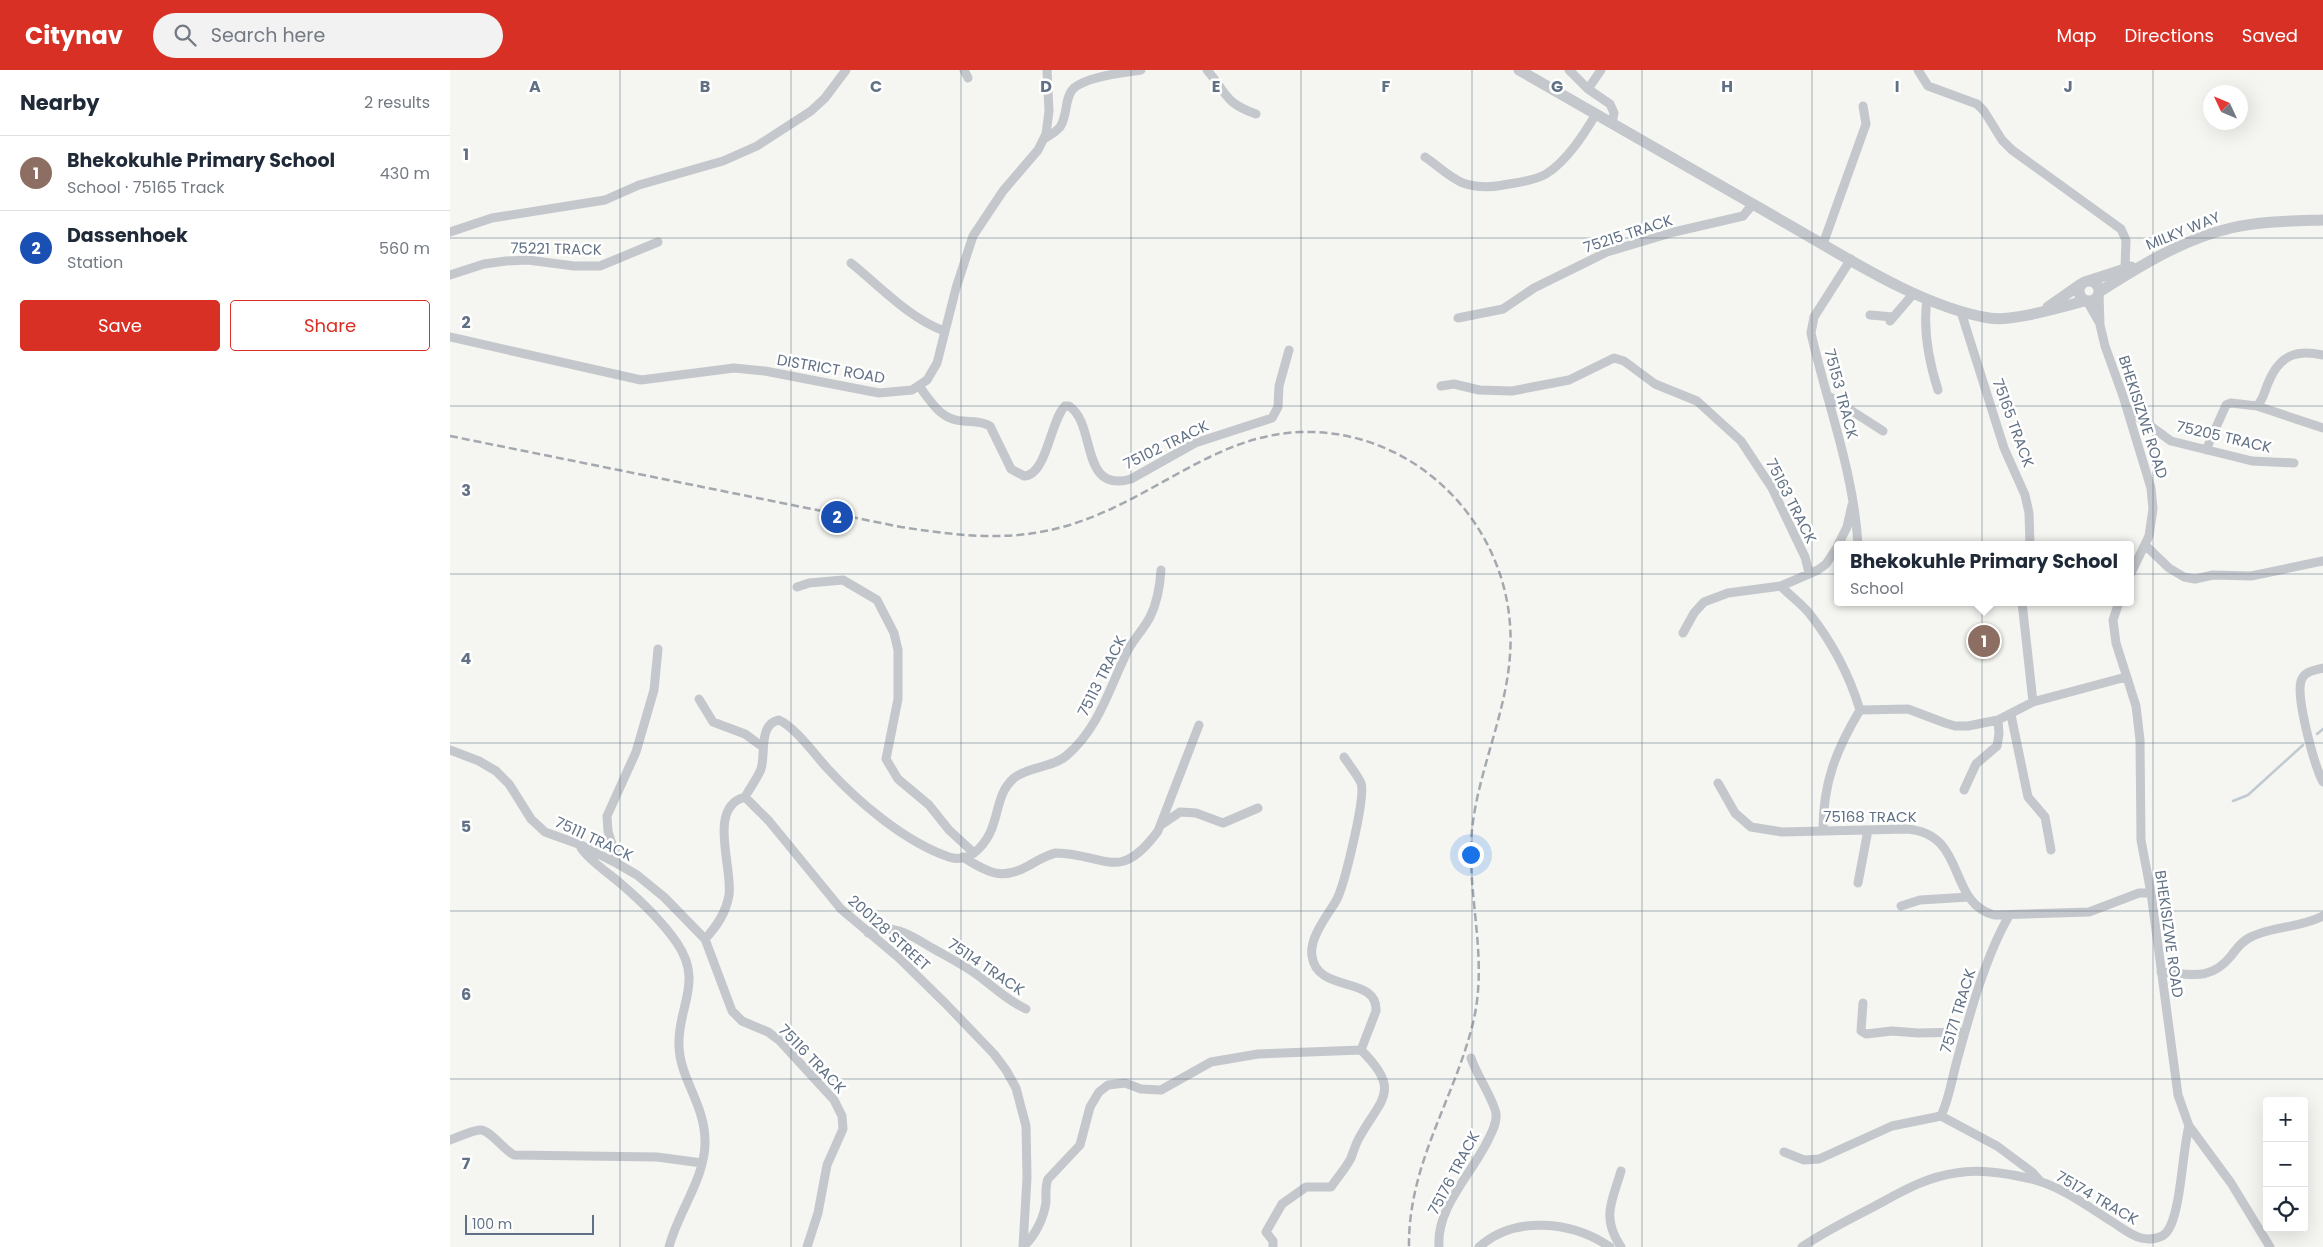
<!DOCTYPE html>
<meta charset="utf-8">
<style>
body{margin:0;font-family:Poppins,sans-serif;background:#f2f2f3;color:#1f2937}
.controls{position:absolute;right:15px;bottom:15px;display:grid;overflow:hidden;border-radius:5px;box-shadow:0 5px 20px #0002}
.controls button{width:45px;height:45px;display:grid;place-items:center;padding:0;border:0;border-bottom:1px solid #e0e1e3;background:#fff;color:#1f2937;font:25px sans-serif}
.compass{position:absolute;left:1753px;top:15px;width:45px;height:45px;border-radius:50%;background:#fff;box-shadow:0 5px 20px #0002;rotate:314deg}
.scale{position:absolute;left:15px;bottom:12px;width:129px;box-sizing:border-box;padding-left:5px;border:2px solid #617185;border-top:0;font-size:14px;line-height:18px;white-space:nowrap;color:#617185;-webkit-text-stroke:4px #fff;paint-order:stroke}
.you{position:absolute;left:1020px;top:784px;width:18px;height:18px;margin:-12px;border:4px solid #fff;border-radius:50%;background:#1a73e8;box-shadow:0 0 0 8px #1a73e833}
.badge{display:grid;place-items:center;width:32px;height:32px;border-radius:50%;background:#d93025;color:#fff;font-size:16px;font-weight:700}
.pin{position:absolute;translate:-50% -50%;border:2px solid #fff;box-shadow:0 1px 5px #0006}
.popup{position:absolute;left:1384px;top:471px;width:300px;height:65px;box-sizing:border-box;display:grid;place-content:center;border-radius:5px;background:#fff;filter:drop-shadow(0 1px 4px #0005);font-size:16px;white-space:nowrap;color:#747a83}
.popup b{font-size:19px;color:#1f2937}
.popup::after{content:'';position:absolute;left:50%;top:100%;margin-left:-10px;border:10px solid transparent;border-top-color:#fff}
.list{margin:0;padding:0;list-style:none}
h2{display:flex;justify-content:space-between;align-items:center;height:65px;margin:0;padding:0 20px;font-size:21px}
h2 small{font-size:16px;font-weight:400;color:#747a83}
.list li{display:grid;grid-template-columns:32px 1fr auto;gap:15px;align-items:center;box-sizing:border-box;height:75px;padding:0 20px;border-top:1px solid #e0e1e3}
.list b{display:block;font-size:19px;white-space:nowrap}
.list p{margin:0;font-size:16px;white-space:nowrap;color:#747a83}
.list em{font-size:16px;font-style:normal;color:#747a83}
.actions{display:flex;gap:10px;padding:15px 20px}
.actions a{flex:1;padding:11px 0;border:1px solid #d93025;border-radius:5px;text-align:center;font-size:18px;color:#d93025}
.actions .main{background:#d93025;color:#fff}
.icon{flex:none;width:28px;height:28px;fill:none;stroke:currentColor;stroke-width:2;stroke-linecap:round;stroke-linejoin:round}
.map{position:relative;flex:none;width:1873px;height:1177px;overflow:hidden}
header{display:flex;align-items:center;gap:30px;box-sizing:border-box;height:70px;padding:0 25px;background:#d93025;color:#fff}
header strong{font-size:24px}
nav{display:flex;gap:28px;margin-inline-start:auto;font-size:18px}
.search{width:350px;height:45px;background:#f2f2f3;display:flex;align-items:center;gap:12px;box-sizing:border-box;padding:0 18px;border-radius:28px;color:#747a83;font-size:19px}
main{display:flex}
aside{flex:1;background:#fff}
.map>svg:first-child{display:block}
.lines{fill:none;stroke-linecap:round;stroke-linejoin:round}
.stream{stroke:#c0cad0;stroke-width:2.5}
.minor{stroke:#c4c7cb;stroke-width:9}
.tertiary{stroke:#c4c7cb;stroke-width:11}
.rail{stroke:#a4a9b0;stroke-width:2.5;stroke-dasharray:8 4;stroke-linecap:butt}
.grid{fill:none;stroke:#617185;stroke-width:1;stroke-opacity:0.55}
.labels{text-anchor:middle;stroke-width:5;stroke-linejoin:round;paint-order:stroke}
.street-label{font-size:15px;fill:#617185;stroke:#fff}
.grid-label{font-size:16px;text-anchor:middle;font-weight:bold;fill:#617185;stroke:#fff;stroke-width:5;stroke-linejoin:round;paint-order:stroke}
</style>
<header>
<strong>Citynav</strong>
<div class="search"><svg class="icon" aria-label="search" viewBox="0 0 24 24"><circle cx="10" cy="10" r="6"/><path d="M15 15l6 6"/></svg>Search here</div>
<nav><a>Map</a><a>Directions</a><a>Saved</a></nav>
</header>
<main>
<aside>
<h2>Nearby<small>2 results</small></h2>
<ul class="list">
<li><span class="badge" style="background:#8d6e63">1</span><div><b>Bhekokuhle Primary School</b><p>School · 75165 Track</p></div><em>430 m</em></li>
<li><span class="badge" style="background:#1a4fb4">2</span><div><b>Dassenhoek</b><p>Station</p></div><em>560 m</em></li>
</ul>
<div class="actions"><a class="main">Save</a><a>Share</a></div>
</aside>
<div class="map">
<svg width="1873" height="1177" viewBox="0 0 1873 1177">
<rect width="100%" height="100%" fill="#f5f5f1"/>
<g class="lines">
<path class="stream" d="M 1867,664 L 1873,659
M 1783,731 L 1798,725 L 1853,675"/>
<path class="minor" d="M 514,0 L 518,8
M 757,0 C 777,23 774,33 806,44
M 1119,0 L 1138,19 L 1160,34 L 1164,43 L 1162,54
M 1468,0 L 1478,16 L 1527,34 L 1534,41 L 1552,70 L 1562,80 L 1671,159 L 1676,170 L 1675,199
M 1138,19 L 1151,0
M 594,69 C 600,65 606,62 610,57 C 618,46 614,27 624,18 C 638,6 673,3 691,0
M 975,87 C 987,95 1000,108 1013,113 C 1027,118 1045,117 1059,114 C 1071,112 1086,110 1096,104 C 1117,91 1134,64 1146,44
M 0,162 L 42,148 L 155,130 L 189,115 L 273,91 L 307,76 L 361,41 L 375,28 L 396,0
M 1373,174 L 1416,54 L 1413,36
M 1401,189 L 1364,247 L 1361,263 C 1377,334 1404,402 1408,475
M 401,193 C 432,218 458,247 494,261
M 0,205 L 34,194 L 56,191 L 78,190 L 124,196 L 150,196 L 208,172
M 1649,224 L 1650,255 L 1655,276 L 1673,326 L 1701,418 L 1703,439 L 1699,466 L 1680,505
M 1477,229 C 1473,258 1479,292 1488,320
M 1637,231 L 1649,252
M 1511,242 L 1554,378 L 1575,425 L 1579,443 L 1580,475
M 1420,245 L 1443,247
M 1008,248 L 1053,239 L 1084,218 L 1157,182 L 1224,162 L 1293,146 L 1303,134
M 1440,251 L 1464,223
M 0,267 L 191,310 L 284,298 L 315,301 L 429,323 L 462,320 L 477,310 L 487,293 L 506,218 L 523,166 L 553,121 L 588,80 L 596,64 L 599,41 L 597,0
M 469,316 C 482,333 491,350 513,351 C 523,352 532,351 540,356 L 561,399 L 574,406 C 597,405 600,351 615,336 L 619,336 C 647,354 629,424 681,409 L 745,373 L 822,348 L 828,337 L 829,316 L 839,280
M 991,316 L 1004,314 L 1029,320 L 1062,321 L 1119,310 L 1164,288 L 1174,291 L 1205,314 L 1247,331 L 1291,371 L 1322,418 L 1355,487 L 1359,503
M 1377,325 L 1433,361
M 1807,336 L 1873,358
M 1677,339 L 1721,371 L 1802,391 L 1844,393
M 1756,380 L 1776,335 L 1781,333 L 1807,336 C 1814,329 1815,319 1819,311 C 1830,285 1847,279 1873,285
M 1388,475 L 1397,457 L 1402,435
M 1695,475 L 1719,498 L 1734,507 L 1745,509 L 1763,505 L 1801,506 L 1873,491
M 1331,516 C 1339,525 1351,533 1359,543 C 1382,572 1399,604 1410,640 C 1386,680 1373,713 1373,760
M 347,517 L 359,513 L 393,510 L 427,530 L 444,563 L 448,580 L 448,629 L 436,689 L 448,709 L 479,735 L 499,760 L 524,783
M 1572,532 L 1583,632
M 1669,532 L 1663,550 L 1666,573 L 1686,636 L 1690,670 L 1691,770 L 1701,823 L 1728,1025 L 1739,1056 L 1781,1113 L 1820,1177
M 1233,563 L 1244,543 L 1254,532 L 1278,523 L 1331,516 L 1368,500 L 1376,494 L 1388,476
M 1873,598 C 1865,600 1854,601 1851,611 C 1846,628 1864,695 1873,712
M 249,629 L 263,652 L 295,664 L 313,677
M 1410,640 L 1458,639 L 1495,653 L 1505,656 L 1518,656 L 1548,650 L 1583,632 L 1676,607
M 1561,645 L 1578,727 L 1595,747 L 1601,780
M 0,680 L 29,691 L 46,701 L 59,714 L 81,749 L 95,762 L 131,775 L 168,794 L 187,805 L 214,827 L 255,869 L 282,941 L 292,951 L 318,962 L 329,970 L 384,1030 L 392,1046 L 393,1059 L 377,1095 L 368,1143 L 357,1177
M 894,687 C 899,695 907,704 911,713 C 916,727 894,817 886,831 C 877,846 859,868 862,886 C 867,924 928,905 926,941 L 911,980
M 1268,713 L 1285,743 L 1301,757 L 1332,762 L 1456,759 C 1518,763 1496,832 1544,845 L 1639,842 L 1689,823 L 1701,823
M 1514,720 L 1526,694 L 1547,676 L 1549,664 L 1548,650
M 295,727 C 300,718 307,709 311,699 C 316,684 308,654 329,650 C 346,658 364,684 377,698 C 408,732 455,772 499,787 C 507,790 517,788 524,783 C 553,760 541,728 564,708 C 579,696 602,698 616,686 C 649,658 659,619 677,582 C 683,570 693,560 700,547 C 707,533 710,516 711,500
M 711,755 L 730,742 L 746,743 L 773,753 L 808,738
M 131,778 C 140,791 157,802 170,813 C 191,831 212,851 227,873 C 254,912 227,938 229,976 C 230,1010 256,1035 255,1074 C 254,1110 228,1142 219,1177
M 513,787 C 537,802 551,811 578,796 C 587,791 596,785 606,783 C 656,784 669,814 708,761 L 749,655
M 168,794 L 158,761 L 157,746 L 186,682 L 204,620 L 208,579
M 1408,813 L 1418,760
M 1451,836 L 1470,830 L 1519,827
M 418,863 C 443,852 462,866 482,878 C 498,887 514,895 529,906 C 545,918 558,931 576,939
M 255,869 C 267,856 276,843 279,825 C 283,797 257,737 295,727 L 319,751 L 391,839 L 448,887 L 496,934 L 544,984 L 556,1000 L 566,1018 L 576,1056 L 577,1107 L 573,1177
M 1711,902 C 1740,904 1760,912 1781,886 C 1787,878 1793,870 1803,866 C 1825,856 1849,858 1873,846
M 1413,933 L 1411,961 L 1416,964 L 1442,961 L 1468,963 L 1515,962
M 1491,1046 C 1500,1027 1502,1007 1508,987 C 1520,943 1536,885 1559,846
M 0,1070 C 9,1067 20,1061 30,1060 C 39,1059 54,1080 64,1085 L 207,1087 L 252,1093
M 1334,1082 L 1354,1090 L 1369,1089 L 1442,1056 L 1491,1046 L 1547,1076 L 1582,1102 L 1591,1112
M 573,1177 C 585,1166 594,1148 596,1132 C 596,1123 595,1116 598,1109 L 630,1075 L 640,1037 L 649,1022 L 658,1015 L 675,1013 L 691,1019 L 711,1020 L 761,992 L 808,984 L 911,980 C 954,1022 929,1030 908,1070 C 905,1076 903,1083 901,1088 C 896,1098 887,1108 881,1117 L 856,1117 L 832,1134 L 816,1162 L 823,1171 L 823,1177
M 989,1177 C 986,1137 1022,1104 1038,1070 C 1042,1062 1047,1053 1046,1044 C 1045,1032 1026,1004 1021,988
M 1029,1177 C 1065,1145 1122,1151 1160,1177
M 1171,1177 C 1151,1147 1162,1132 1171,1101
M 1352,1177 C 1375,1161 1400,1149 1425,1136 C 1451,1122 1476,1107 1506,1103 C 1528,1099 1555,1103 1577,1108 C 1608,1114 1636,1135 1661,1151 C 1671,1157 1680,1165 1691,1168 C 1699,1170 1710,1169 1716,1163 C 1731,1147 1732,1081 1739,1056"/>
<path class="tertiary" d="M 1069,0 C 1157,51 1246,101 1334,152 C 1394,186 1471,237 1539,248 C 1562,252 1611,237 1635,231
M1629 221a10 10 0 1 1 20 0a10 10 0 1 1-20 0Z
M 1638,211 L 1681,197
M 1649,222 C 1690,196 1733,169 1781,158 C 1810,151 1843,151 1873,150
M 1598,237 L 1631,214"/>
<path class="rail" d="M 0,366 L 451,457 C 523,468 578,474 647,445 C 716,417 773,365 850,362 C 972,358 1069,465 1060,585 C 1056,645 1028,701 1022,760 C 1016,825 1039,887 1023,953 C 1004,1030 958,1094 959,1177"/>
</g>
<path class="grid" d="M 170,0 L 170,1177M 341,0 L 341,1177M 511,0 L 511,1177M 681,0 L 681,1177M 851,0 L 851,1177M 1022,0 L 1022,1177M 1192,0 L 1192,1177M 1362,0 L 1362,1177M 1532,0 L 1532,1177M 1703,0 L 1703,1177M 0,168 L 1873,168M 0,336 L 1873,336M 0,504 L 1873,504M 0,673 L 1873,673M 0,841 L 1873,841M 0,1009 L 1873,1009"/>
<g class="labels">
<g class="street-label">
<text transform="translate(1733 161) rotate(-22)" y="5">MILKY WAY</text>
<text transform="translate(1178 164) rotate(-18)" y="5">75215 TRACK</text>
<text transform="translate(106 179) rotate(1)" y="5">75221 TRACK</text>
<text transform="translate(381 299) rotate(10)" y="5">DISTRICT ROAD</text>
<text transform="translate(1391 324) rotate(75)" y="5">75153 TRACK</text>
<text transform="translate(1693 347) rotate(72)" y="5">BHEKISIZWE ROAD</text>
<text transform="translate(1563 353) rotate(70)" y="5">75165 TRACK</text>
<text transform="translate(1774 367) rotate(13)" y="5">75205 TRACK</text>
<text transform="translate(716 375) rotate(-26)" y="5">75102 TRACK</text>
<text transform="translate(1341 431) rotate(63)" y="5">75163 TRACK</text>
<text transform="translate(652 606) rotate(-63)" y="5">75113 TRACK</text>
<text x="1420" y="752">75168 TRACK</text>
<text transform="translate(144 769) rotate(25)" y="5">75111 TRACK</text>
<text transform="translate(439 863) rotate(42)" y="5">200128 STREET</text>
<text transform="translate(1719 864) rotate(82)" y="5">BHEKISIZWE ROAD</text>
<text transform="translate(536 897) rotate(34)" y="5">75114 TRACK</text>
<text transform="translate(1508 941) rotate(-73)" y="5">75171 TRACK</text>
<text transform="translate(362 989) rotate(46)" y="5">75116 TRACK</text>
<text transform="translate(1004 1103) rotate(-62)" y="5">75176 TRACK</text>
<text transform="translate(1647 1128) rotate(30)" y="5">75174 TRACK</text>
</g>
</g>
<g class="grid-label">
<text x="85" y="22">A</text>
<text x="255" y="22">B</text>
<text x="426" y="22">C</text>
<text x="596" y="22">D</text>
<text x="766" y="22">E</text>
<text x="936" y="22">F</text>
<text x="1107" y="22">G</text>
<text x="1277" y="22">H</text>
<text x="1447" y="22">I</text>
<text x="1618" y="22">J</text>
<text x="16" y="90">1</text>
<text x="16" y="258">2</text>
<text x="16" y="426">3</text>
<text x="16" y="594">4</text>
<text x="16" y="762">5</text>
<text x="16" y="930">6</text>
<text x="16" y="1099">7</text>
</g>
</svg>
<div class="controls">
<button>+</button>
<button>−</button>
<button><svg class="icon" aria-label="locate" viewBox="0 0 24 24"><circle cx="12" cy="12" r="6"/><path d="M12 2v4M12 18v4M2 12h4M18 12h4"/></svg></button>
</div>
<svg class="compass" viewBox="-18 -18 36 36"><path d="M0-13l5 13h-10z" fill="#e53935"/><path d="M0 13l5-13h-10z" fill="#747a83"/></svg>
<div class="scale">100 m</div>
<div class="you"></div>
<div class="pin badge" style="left:1534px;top:571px;background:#8d6e63">1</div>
<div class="popup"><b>Bhekokuhle Primary School</b>School</div>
<div class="pin badge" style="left:387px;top:447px;background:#1a4fb4">2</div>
</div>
</main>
